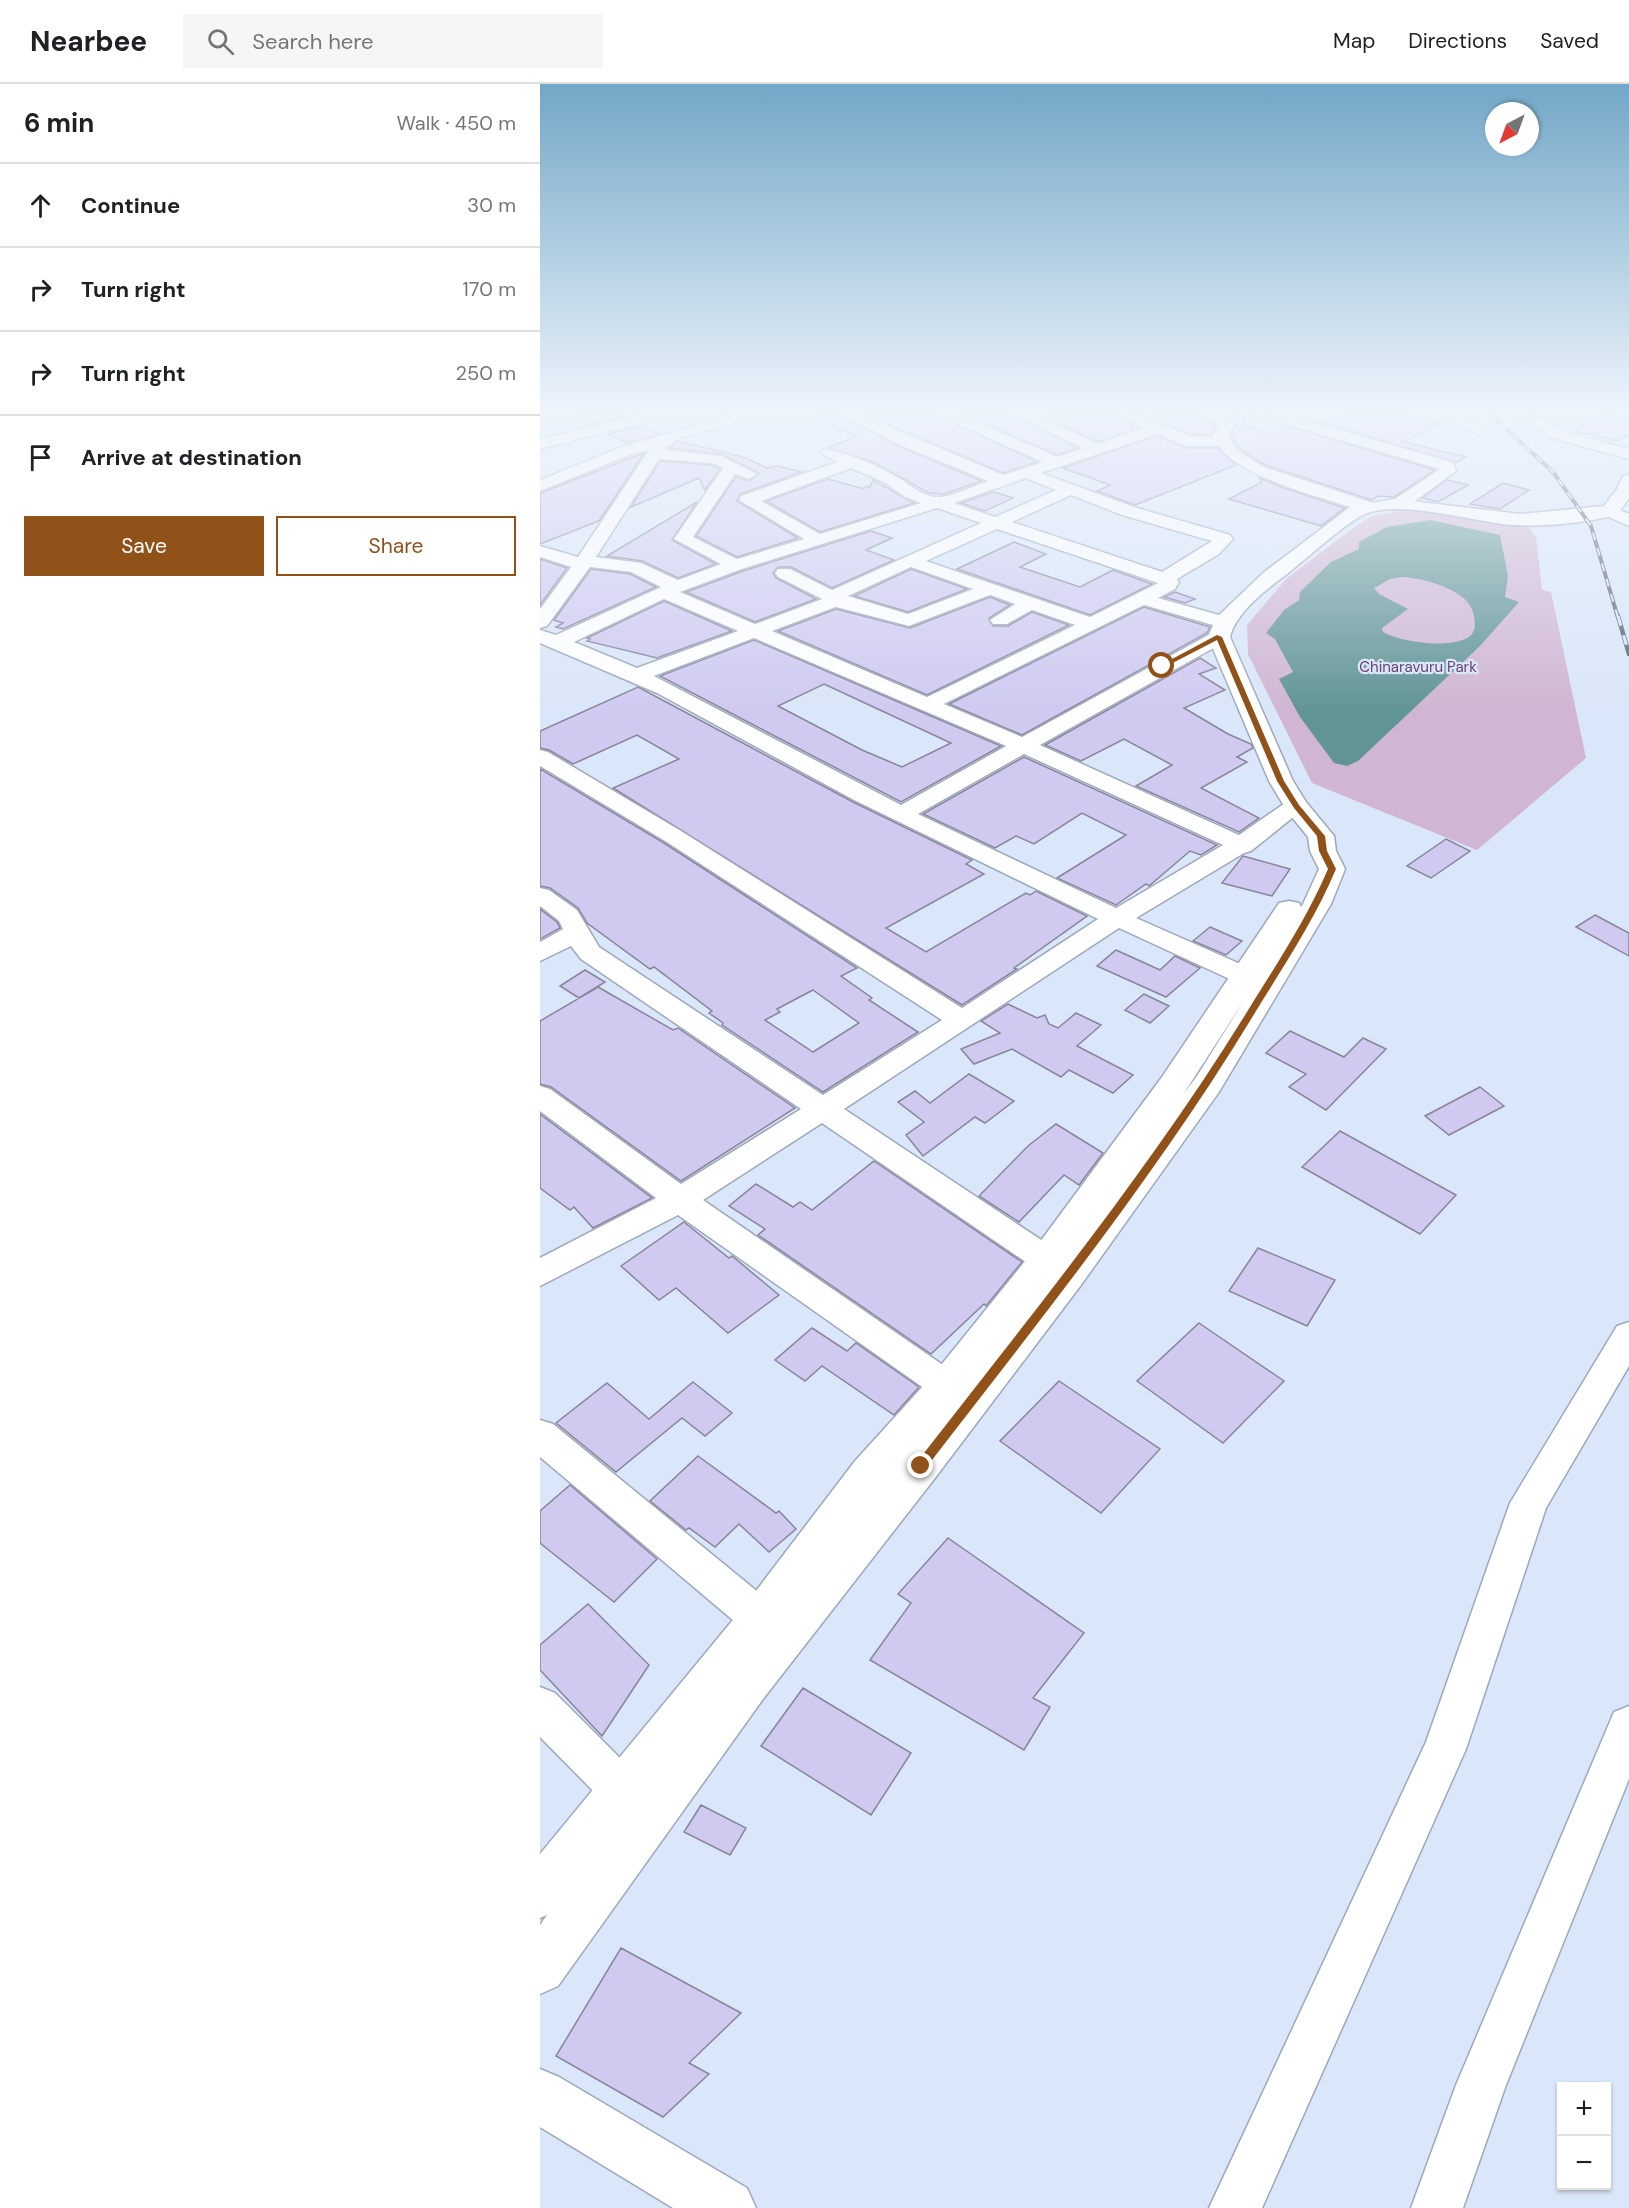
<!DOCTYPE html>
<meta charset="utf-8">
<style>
body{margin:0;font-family:"DM Sans",sans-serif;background:#f6f6f6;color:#202124}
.controls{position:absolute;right:18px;bottom:18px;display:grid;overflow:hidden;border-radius:0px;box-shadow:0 2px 4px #0004}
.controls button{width:54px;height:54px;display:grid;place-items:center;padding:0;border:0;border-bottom:2px solid #e0e0e0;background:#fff;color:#202124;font:30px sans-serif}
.compass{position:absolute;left:945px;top:18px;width:54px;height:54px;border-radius:50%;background:#fff;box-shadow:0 2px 4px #0004;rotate:221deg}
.stop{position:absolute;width:18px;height:18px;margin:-14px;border:4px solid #91521a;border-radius:50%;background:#fff}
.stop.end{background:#91521a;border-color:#fff;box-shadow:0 2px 6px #0008}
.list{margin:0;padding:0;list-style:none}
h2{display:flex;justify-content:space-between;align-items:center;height:78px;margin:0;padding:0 24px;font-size:26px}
h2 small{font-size:20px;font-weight:400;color:#757577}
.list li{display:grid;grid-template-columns:39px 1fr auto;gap:18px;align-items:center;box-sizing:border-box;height:84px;padding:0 24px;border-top:2px solid #e0e0e0}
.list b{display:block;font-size:22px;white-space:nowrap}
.list em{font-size:20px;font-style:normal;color:#757577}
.actions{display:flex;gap:12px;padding:18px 24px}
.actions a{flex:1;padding:14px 0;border:2px solid #91521a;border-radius:0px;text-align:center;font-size:21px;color:#91521a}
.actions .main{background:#91521a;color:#fff}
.icon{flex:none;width:33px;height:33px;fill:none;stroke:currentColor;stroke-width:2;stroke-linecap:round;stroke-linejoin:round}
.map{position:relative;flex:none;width:1089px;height:2124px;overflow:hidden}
header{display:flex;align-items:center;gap:36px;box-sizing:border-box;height:84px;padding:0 30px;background:#fff;border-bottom:2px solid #e0e0e0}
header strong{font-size:28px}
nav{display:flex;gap:33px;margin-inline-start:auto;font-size:21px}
.search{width:420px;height:54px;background:#f6f6f6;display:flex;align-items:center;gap:15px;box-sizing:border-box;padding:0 21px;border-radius:0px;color:#757577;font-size:22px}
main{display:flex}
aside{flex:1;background:#fff}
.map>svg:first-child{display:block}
.green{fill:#d0b6d2}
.water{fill:#619495;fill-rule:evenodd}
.building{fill:#d0caf1;stroke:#888599;stroke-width:1.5;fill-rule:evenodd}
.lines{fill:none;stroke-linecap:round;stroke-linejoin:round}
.minor-casing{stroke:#9da8bb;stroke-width:3}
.tertiary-casing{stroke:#9da8bb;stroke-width:3}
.secondary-casing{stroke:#9da8bb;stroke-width:3}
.minor{fill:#fff;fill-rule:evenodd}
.tertiary{fill:#fff;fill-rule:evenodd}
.secondary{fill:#fff;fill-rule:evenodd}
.rail-far1-casing{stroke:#5c636e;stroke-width:4}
.rail-casing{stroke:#5c636e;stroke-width:4.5}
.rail-far1{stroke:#dae6f9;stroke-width:2;stroke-dasharray:8;stroke-linecap:butt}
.rail{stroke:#dae6f9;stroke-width:3;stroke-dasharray:10;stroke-linecap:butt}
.route{fill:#91521a}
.labels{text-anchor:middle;stroke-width:4.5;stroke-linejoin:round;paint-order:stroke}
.far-park-label{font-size:15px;fill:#69426d;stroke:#dae6f9}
</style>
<header>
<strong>Nearbee</strong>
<div class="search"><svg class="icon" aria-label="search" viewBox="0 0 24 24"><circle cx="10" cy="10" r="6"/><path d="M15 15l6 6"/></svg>Search here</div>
<nav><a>Map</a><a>Directions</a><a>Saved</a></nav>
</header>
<main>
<aside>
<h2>6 min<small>Walk · 450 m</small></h2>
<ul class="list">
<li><svg class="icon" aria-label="ahead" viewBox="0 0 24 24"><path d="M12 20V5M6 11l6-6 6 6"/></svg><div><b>Continue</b></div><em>30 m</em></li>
<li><svg class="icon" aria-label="right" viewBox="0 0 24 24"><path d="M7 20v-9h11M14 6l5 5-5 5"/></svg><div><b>Turn right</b></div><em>170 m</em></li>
<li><svg class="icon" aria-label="right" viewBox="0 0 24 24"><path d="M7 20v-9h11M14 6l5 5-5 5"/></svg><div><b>Turn right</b></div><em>250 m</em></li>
<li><svg class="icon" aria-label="arrive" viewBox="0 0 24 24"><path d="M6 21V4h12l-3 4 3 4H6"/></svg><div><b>Arrive at destination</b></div></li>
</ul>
<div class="actions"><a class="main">Save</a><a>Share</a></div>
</aside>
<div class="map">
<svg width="1089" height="2124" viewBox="0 0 1089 2124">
<rect width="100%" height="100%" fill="#dae6f9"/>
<path class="green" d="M 879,423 L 989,443 L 996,453 L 1002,506 L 1011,508 L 1046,674 L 937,766 L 772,699 L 708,570 L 707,541 L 746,495 L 812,445 L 832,432 Z"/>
<path class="water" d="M 890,436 L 960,451 L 968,492 L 965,513 L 979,518 L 940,562 L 818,677 L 807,682 L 794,679 L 760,633 L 739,595 L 753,588 L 735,555 L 726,549 L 744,526 L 759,516 L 760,508 L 791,478 L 819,465 L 819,458 L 847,443 ZM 862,493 C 884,494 931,506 934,532 C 935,539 936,544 932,550 C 917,567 860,558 843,548 L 842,544 L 868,525 L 839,510 L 834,504 L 850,495 Z"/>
<path class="building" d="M 29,329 L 85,329 L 85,332 L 51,340 Z
M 263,329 L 295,329 L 360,363 L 442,397 L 404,410 L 389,409 L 333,378 L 288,364 L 317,352 Z
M 322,329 L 392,329 L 497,378 L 463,389 Z
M 420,329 L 469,329 L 537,364 L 518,371 Z
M 497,329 L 572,329 L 598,344 L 558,358 Z
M 600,329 L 662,329 L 676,342 L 671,351 L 650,350 Z
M 685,329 L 703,329 L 704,342 L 733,350 L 750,343 L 895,386 L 854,413 L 838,412 L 832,416 L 725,381 L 700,365 L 691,353 L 697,340 Z
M 806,329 L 861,329 L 901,339 L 863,358 L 926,373 L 916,379 L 782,338 Z
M 1062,329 L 1071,329 L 1089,338 L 1089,350 L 1077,357 L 1034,347 Z
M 102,342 L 119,350 L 87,359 L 69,350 Z
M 617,352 L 646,364 L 678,364 L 696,381 L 595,421 L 557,407 L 570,401 L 523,384 Z
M 138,357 L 203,373 L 227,384 L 237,382 L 262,388 L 200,410 L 197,417 L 258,454 L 197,473 L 156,452 L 196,393 L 210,397 L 219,389 L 181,370 L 130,364 Z
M 104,369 L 59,437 L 0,460 L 0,409 Z
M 120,377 L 171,381 L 180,385 L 165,406 L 159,394 L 91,423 Z
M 720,394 L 744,404 L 805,424 L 781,442 L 689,415 L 722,398 Z
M 288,395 L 324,405 L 326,402 L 330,403 L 333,396 L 374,419 L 280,448 L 226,417 Z
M 907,396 L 928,401 L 898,418 L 882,414 Z
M 963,399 L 989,406 L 960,425 L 930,420 Z
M 453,408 L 473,414 L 445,427 L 421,419 Z
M 157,418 L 132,456 L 176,480 L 138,494 L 102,477 L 67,472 Z
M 331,447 L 352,454 L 326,466 L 354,476 L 292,504 L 251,483 L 238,483 L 233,489 L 236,494 L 276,515 L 215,538 L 146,508 L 203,487 Z
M 474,458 L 506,470 L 480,483 L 540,503 L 573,486 L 612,500 L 550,531 L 417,485 Z
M 0,475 L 27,484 L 0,521 Z
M 51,485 L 90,490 L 116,503 L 23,545 L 16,543 L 23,539 L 14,536 Z
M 371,485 L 427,505 L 368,528 L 314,512 Z
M 635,508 L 655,515 L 645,519 L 624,513 Z
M 450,513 L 470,521 L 449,534 L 453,542 L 468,542 L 492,528 L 529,541 L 387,611 L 238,547 L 296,525 L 370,544 Z
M 124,517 L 192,547 L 117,574 L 47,557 L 50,555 L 47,554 Z
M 604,523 L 670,543 L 667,549 L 482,651 L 409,620 Z
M 214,556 L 461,662 L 361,718 L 120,592 ZM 284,600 L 411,659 L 362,683 L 322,666 L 238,622 Z
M 660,574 L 676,584 L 659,590 L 685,606 L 644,624 L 688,650 L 711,660 L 713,664 L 697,673 L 707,678 L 661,704 L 719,734 L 699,748 L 596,702 L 632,681 L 584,655 L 541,677 L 505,661 Z
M 98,603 L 313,718 L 432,776 L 426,780 L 444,790 L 346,844 L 386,868 L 486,809 L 490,811 L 496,807 L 547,832 L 474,884 L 477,885 L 422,921 L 73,704 L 139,675 L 97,651 L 33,680 L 9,666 L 0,664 L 0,647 Z
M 484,673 L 677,761 L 661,771 L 650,767 L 609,802 L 606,800 L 576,821 L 517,794 L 586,751 L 542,729 L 494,760 L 476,752 L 455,764 L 383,730 Z
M 0,685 L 124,759 L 317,884 L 301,892 L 332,914 L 329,916 L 378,948 L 283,1008 L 182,941 L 183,939 L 169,929 L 172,927 L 114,883 L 110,885 L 47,839 L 38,824 L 10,804 L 0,802 ZM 273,906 L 319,939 L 273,968 L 225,936 L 240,928 L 237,925 Z
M 906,755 L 930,767 L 891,794 L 867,782 Z
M 703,772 L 750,785 L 732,812 L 682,799 Z
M 0,825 L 17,838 L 20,844 L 0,855 Z
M 1055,831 L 1089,849 L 1089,872 L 1036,843 Z
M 670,843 L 702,857 L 686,871 L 653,857 Z
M 576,866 L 620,886 L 635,872 L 660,884 L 626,913 L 557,882 Z
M 45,886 L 65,898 L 39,914 L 20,902 Z
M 58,903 L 133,946 L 138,944 L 255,1024 L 141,1097 L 11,1003 L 0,1000 L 0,937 Z
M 604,910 L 629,922 L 610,939 L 585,926 Z
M 468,920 L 497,934 L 505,931 L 509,940 L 518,944 L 536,929 L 561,941 L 537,962 L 593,991 L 573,1009 L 529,986 L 521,993 L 472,965 L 434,980 L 421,965 L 460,949 L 441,937 Z
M 750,947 L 804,973 L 823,954 L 846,965 L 786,1026 L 749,1003 L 766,990 L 726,969 Z
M 429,990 L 474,1017 L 445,1039 L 435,1033 L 383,1072 L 366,1051 L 384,1038 L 358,1018 L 375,1007 L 390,1019 Z
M 940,1003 L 964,1022 L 909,1051 L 885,1032 Z
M 0,1030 L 112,1114 L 53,1144 L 34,1123 L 30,1126 L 0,1104 Z
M 516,1040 L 563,1069 L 539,1101 L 524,1091 L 479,1138 L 439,1112 L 488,1062 Z
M 800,1047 L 916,1111 L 880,1150 L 762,1083 Z
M 334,1077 L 482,1178 L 446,1222 L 444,1220 L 391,1270 L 218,1151 L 225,1145 L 189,1122 L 216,1100 L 253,1123 L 260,1118 L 272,1126 Z
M 144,1138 L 189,1174 L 192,1172 L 239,1211 L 188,1249 L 136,1204 L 119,1216 L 81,1182 Z
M 718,1164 L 795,1196 L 767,1242 L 689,1207 Z
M 659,1239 L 744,1297 L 683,1359 L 597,1297 Z
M 272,1244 L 307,1267 L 316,1259 L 379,1303 L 354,1331 L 282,1282 L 265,1297 L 235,1276 Z
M 519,1297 L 620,1365 L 561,1429 L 460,1357 Z
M 153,1298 L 192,1329 L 165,1352 L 142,1334 L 76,1388 L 16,1339 L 67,1299 L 109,1335 Z
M 158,1372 L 236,1429 L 239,1427 L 256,1445 L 229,1468 L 199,1440 L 175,1463 L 149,1444 L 146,1446 L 110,1417 Z
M 30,1401 L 117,1475 L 74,1518 L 0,1459 L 0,1427 Z
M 408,1454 L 544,1549 L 493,1614 L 510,1623 L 484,1666 L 330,1576 L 371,1519 L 358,1510 Z
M 48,1520 L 109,1581 L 62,1652 L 0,1586 L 0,1561 Z
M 263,1604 L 371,1669 L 331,1731 L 221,1662 Z
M 161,1721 L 206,1744 L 190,1771 L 144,1748 Z
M 81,1864 L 201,1929 L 149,1979 L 169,1990 L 123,2033 L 16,1972 Z"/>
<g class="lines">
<g class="minor-casing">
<path id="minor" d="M 107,329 L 133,329 L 131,332 L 0,365 L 0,355 Z
M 197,329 L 222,329 L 220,332 L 139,354 L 124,366 L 181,372 L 217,390 L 209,395 L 195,390 L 153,453 L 197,475 L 264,455 L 199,416 L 201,412 L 297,378 L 281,369 L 283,366 C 296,363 345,385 357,393 C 369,400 384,414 399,413 C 414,412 433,402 448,397 L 361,361 L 297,329 L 316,329 L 463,391 L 503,378 L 394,329 L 414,329 L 518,373 L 543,364 L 471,329 L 491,329 L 558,360 L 604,344 L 574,329 L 594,329 L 649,352 L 672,353 L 679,341 L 664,329 L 681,329 L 695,340 L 688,353 L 698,367 L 724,383 L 834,419 L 836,423 L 828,428 L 822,427 C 783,413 702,395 679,362 L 647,362 L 617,350 L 501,389 L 594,423 L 690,451 L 693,455 L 679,470 L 637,495 L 639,498 L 635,505 L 618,514 L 690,534 L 693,538 L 683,544 L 604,521 L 404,620 L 482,653 L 672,549 L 686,549 L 689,553 L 686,557 L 500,661 L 699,751 L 748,717 L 764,717 L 767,722 L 711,767 L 704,769 L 596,834 L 714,886 L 718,892 L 714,898 L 705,900 L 696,898 L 579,844 L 304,1025 L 518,1167 L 523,1176 L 518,1185 L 507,1188 L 496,1185 L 282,1039 L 163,1116 L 419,1292 L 424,1302 L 419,1312 L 407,1316 L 395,1312 L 138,1131 L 0,1202 L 0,1174 L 116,1114 L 0,1027 L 0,1002 L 10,1005 L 141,1100 L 261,1025 L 41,875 L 31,862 L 0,877 L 0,858 L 23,845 L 19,837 L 0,822 L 0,804 L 9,806 L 37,826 L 59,863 L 283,1011 L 402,936 L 125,757 L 0,682 L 0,666 L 8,668 L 141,747 L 422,924 L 558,835 L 314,716 L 117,609 L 0,559 L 0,546 L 16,551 L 121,503 L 91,488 L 50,483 L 7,542 L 0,544 L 0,525 L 31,483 L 0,473 L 0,462 L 38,473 L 109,366 L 92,370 L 0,407 L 0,396 L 82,363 ZM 119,375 L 172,379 L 183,384 L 134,455 L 181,480 L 138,496 L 101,479 L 56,473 ZM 311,384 L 344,398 L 365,413 L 381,419 L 280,450 L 221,417 ZM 486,394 L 516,406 L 455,433 L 414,419 ZM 531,411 L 582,431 L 672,457 L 622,488 L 472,438 ZM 397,424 L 441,439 L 292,506 L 250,485 L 238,485 L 235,489 L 238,493 L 282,515 L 215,540 L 140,508 L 202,485 ZM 457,445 L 618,499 L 550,533 L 386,477 ZM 371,483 L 433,505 L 368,530 L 308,512 ZM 450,511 L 475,520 L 450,536 L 453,540 L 467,540 L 492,526 L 535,541 L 387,613 L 232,547 L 296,523 L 369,542 ZM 124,515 L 198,547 L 97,584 L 34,558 ZM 214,554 L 466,662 L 361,721 L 114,592 ZM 484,670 L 683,761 L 576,824 L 378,730 Z
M 717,329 L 741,329 L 914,379 L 916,387 L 864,425 L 852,425 L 850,421 L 852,417 L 900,385 L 719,332 Z
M 898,329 L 917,329 L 949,347 L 941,352 L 936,350 Z
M 976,329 L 994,329 L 1023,348 L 1089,365 L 1089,375 L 1013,354 Z
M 1073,329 L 1089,329 L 1089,336 Z
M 1070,422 L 1089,430 L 1089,442 L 1064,431 L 1062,427 L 1064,423 Z
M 1089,1238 L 1089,1282 L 1006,1424 L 926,1665 L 722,2124 L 669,2124 L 886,1658 L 970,1419 L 1077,1242 Z
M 0,1336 L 13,1340 L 235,1522 L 241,1535 L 235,1548 L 221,1554 L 207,1548 L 0,1373 Z
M 0,1603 L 15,1609 L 97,1691 L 104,1706 L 97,1721 L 82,1728 L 67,1721 L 0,1653 Z
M 1089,1622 L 1089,1695 L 966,2001 L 923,2124 L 871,2124 L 916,2001 L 1074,1628 Z"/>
</g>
<g class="tertiary-casing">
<path id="tertiary" d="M 0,1985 L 19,1993 L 207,2104 L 216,2124 L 133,2124 L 0,2043 Z"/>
</g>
<g class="secondary-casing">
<path id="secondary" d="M 1089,391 L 1089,414 L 1077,431 C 1043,439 1006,443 972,441 C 934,438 856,414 823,431 C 799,444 769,473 747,490 C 727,505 696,528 690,553 L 753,697 L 766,718 L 794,752 L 796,767 L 805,785 L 791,820 L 679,1008 L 541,1201 L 395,1394 L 223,1615 L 18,1902 L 0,1910 L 0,1841 L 7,1831 L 0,1834 L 0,1770 L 206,1520 L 315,1377 L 393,1291 L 494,1166 L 622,993 L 739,819 L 749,817 L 759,819 L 761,823 L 763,820 L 779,785 L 770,767 L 768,753 L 747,727 L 729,697 L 668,553 L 676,534 L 723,489 L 810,423 L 854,415 L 981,430 L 1064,422 L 1077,405 L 1083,392 ZM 705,915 L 657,992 L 635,1021 L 644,1009 Z"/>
</g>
<use href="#minor" class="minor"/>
<use href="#tertiary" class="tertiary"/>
<use href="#secondary" class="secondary"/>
<g class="rail-far1-casing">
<path id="rail-far1" d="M 949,329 L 1013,388 L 1051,442 L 1078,534"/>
</g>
<g class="rail-casing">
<path id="rail" d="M 1078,532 L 1089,570"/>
</g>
<use href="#rail-far1" class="rail-far1"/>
<use href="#rail" class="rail"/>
</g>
<linearGradient id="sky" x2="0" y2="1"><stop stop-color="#72a7c7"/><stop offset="0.52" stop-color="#eef4fc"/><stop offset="1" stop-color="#eef4fc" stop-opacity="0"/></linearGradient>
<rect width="1089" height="627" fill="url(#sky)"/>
<path class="route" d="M 677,551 L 682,553 L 744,697 L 759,721 L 785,752 L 787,767 L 796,785 C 775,835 745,880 716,927 C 619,1088 500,1236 385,1385 L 377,1385 L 377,1378 C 492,1230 612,1083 710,923 C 738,878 767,834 788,785 L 779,767 L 777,752 L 754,724 L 737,697 L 677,556 L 625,583 L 619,582 Z"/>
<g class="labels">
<g class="far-park-label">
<text x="878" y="588">Chinaravuru Park</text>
</g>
</g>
</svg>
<div class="controls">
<button>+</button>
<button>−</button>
</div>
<svg class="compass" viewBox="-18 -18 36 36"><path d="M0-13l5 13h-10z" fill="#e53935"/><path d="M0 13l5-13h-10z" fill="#757577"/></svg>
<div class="stop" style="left:622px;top:582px"></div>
<div class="stop end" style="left:381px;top:1382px"></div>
</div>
</main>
